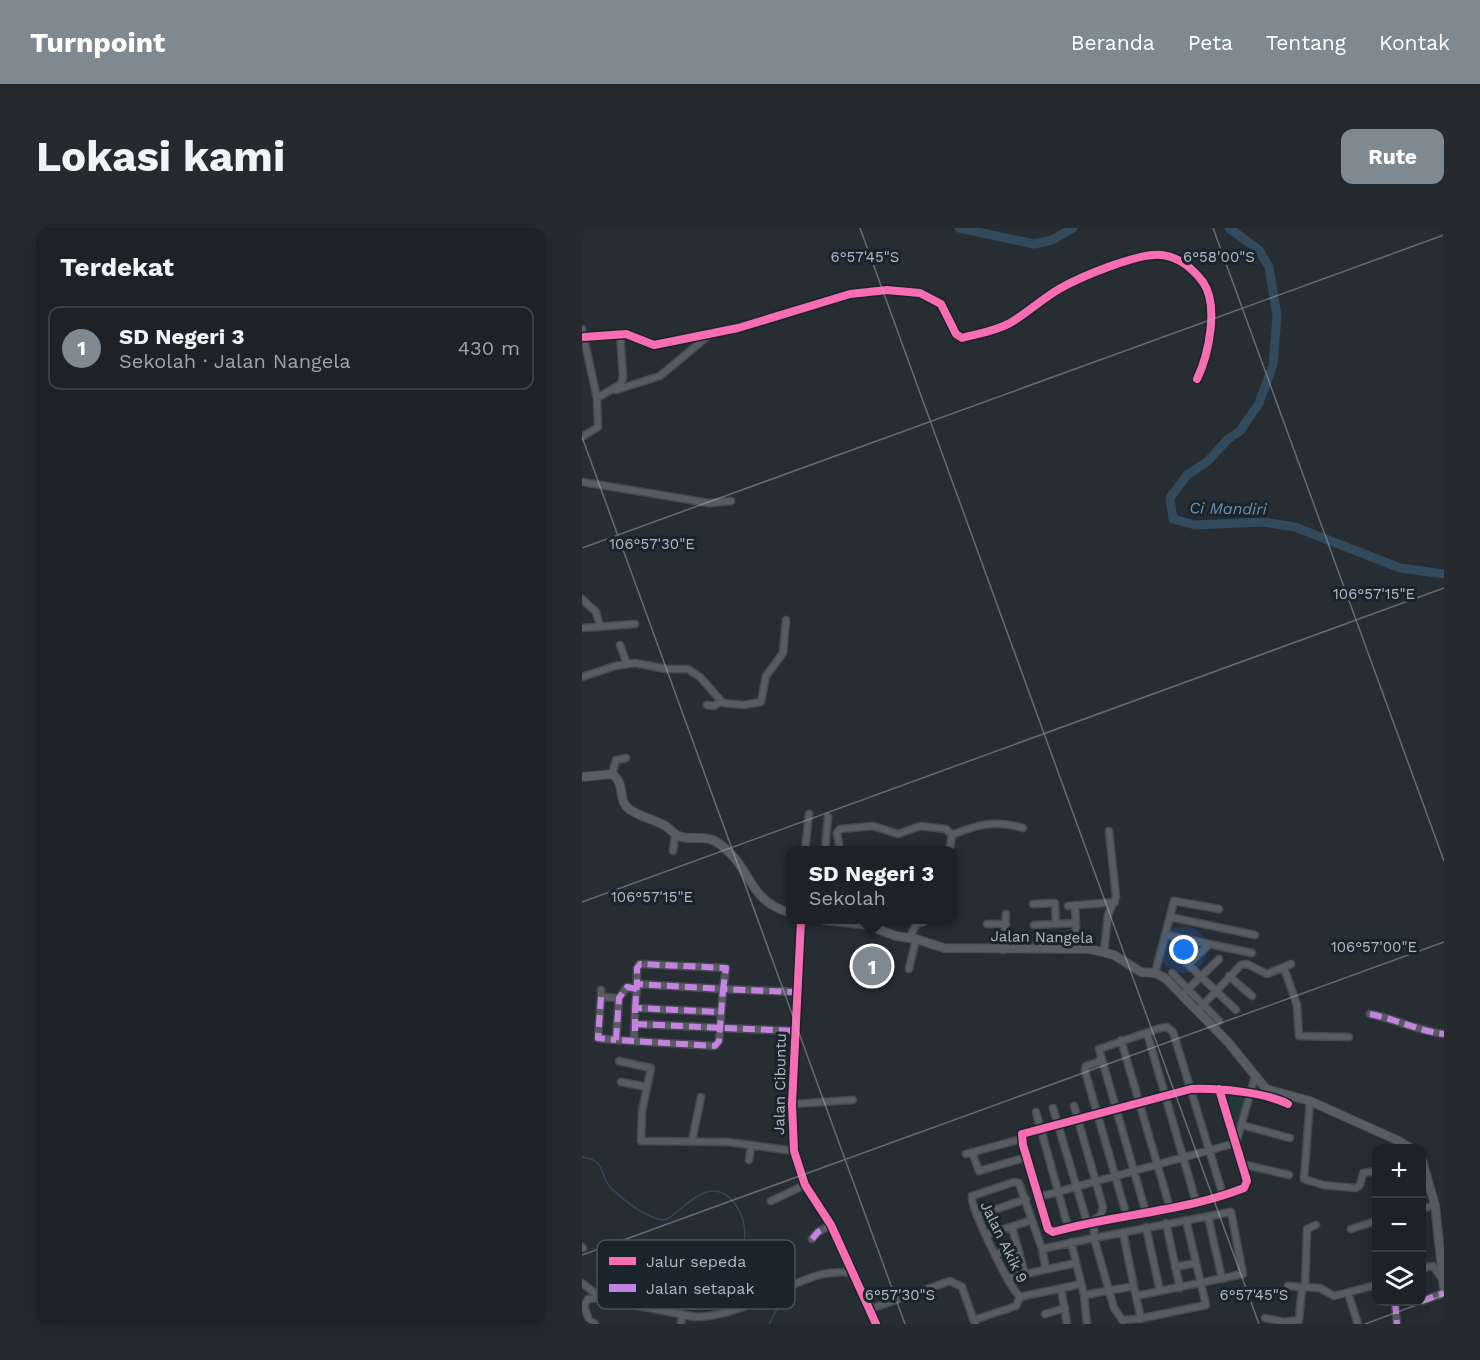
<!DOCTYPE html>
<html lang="id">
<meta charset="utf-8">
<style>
body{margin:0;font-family:"Work Sans",sans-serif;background:#252a2e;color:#f1f3f6}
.controls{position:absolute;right:18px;bottom:18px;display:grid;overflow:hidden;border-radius:12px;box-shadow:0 6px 24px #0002}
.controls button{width:54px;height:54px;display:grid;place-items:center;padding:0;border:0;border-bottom:2px solid #3a3f43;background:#1c2226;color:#f1f3f6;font:30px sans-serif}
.you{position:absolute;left:602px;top:722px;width:21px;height:21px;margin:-15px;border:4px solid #fff;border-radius:50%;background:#1a73e8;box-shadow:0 0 0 9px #1a73e833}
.badge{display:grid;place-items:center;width:39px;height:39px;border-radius:50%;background:#7f8992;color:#fff;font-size:20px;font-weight:700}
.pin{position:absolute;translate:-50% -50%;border:3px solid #fff;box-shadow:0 2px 6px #0006}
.popup{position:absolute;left:204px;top:618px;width:171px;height:78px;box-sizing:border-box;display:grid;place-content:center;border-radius:12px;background:#1c2226;filter:drop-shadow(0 2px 4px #0005);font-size:20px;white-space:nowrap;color:#a0a4a7}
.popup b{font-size:22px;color:#f1f3f6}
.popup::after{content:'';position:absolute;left:50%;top:100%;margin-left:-12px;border:12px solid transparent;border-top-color:#1c2226}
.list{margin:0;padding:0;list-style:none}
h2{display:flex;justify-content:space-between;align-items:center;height:78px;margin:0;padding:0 24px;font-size:26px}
h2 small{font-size:20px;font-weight:400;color:#a0a4a7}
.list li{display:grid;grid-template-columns:39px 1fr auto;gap:18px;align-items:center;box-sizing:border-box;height:84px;margin:0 12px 12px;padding:0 12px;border:2px solid #3a3f43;border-radius:12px}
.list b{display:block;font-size:22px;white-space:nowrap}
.list p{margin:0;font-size:20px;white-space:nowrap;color:#a0a4a7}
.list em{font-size:20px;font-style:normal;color:#a0a4a7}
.icon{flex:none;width:33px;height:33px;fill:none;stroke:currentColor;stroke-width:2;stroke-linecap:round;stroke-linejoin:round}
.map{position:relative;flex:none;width:862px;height:1096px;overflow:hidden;border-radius:12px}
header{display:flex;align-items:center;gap:36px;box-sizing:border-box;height:84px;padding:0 30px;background:#7f8992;color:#fff}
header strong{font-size:28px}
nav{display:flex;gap:33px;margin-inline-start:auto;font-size:21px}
.intro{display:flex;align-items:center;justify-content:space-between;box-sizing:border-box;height:144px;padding:0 36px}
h1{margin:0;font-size:42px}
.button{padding:15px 27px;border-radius:12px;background:#7f8992;color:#fff;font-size:21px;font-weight:700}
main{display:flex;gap:36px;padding:0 36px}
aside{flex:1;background:#1c2226;border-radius:12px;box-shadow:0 6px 24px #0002}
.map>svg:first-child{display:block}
.green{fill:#233939}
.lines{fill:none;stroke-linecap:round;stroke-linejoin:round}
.stream{stroke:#33495c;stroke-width:1.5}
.river{stroke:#33495c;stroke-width:9}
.minor-casing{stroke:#444a4f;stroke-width:9}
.major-casing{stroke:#434a50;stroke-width:10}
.minor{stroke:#565c61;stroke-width:6}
.major{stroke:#585d63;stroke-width:8}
.quiet{stroke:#c483df;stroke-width:6;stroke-dasharray:12 6;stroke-linecap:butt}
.cycleway-casing{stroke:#1a242d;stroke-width:11}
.cycleway{stroke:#f96db3;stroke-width:8}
.ticks{fill:none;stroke:#afbac5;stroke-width:1.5;stroke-opacity:0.45}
.labels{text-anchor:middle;stroke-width:6;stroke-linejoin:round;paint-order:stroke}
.street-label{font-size:15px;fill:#afbac5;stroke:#1a242d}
.water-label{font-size:16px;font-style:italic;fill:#6f8faa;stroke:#1a242d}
.key{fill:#1a242d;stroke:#47515b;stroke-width:1.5}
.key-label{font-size:16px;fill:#afbac5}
.ticks-label{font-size:15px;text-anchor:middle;fill:#afbac5;stroke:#1a242d;stroke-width:6;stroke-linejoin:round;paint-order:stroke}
</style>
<header>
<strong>Turnpoint</strong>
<nav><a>Beranda</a><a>Peta</a><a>Tentang</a><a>Kontak</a></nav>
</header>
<div class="intro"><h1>Lokasi kami</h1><a class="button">Rute</a></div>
<main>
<aside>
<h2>Terdekat<small></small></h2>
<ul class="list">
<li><span class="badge">1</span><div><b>SD Negeri 3</b><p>Sekolah · Jalan Nangela</p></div><em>430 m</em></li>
</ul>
</aside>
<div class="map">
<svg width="862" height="1096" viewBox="0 0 862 1096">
<rect width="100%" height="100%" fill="#262d33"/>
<path class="green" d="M 647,865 L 665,870 L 653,907 L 642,870 Z"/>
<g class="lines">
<path class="stream" d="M 0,929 C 25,932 17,948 29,960 C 42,973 62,988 80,992 C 92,996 125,938 153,976 C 179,1013 140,1034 182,1067
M 186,1069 L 192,1074 L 195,1081 L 187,1096"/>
<path class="river" d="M 377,0 L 452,16 L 470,12 L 491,0
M 647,0 L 677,22 L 687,39 L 695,88 L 691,137 L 677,175 L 658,203 L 646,211 L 625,234 L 605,247 L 588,270 L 591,291 L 613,297 L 681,294 L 713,299 L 818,340 L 862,346"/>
<g class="minor-casing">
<path id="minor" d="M 0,101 L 15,170 L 16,199 L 0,209
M 2,109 L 44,106 L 72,117 L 156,100 L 268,66 L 305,62 L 338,65 L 359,76 L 374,106 L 380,110 C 395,106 414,103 428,95 C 445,85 460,71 477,61 C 498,49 557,24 580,27 C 597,29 611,41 621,54 C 637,77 627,126 615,151
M 34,162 L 78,148 L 126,108
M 15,170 L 39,156 L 41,149 L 38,105
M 0,254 L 127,275 L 149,273
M 0,371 L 14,384 L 18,399
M 0,400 L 53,396
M 38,417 L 45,436
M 0,449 L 33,438 L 53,435 L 84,441 L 106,441 L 118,449 L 141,475 L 161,477 L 179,474 L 184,448 L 201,425 L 204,392
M 125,477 L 132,478 L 138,474
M 30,546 L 34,532 L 44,530
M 370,607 C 396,596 414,592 441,600
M 223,622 L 227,586
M 243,622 L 246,589
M 258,622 L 255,605 L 258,601 L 291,598 L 316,606 L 338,598 L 364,601 L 370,607
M 364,622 L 368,619 L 370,607
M 91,623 L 93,606
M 451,676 L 473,675 L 474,696
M 493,677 L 495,719
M 486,678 L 533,674
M 588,689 L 673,707
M 219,692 L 210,876 L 212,923 L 223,957 L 249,997 L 294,1096
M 405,696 L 424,696
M 452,697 L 494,695
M 584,707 L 670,725
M 328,709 L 334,696 L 342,694
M 454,716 L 495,714
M 421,722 L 424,686
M 592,723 L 654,782
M 522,724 L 526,687 L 534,669 L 527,603
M 606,736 L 628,716
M 702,740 L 715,777 L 717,808 L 767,809
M 327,741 L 334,711
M 573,745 L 592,673 L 637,681
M 590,745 L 637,793
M 647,748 L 670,768
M 55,761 L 45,759 L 37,770 L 34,812 L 133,818 L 137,813 L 141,761 L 214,764
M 19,762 L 19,769 L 37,770
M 601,766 L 637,731
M 19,769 L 16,810 L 34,812
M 53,780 L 55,756 L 141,761 L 144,740 L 58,736 L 55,740 L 55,756
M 616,782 L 659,737 L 665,736 L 685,746 L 709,736
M 788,786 C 813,791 837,803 862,806
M 53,796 L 212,803
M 565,805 L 614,974
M 539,812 L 588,980
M 52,813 L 53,780 L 138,784
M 37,833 L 69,840 L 60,883 L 59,913 L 146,914 L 212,923
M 519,833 L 504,838 L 503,843 L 545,989
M 39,854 L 65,859
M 637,861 L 665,953 L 662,960 C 601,984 534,986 471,1004 L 466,1001 L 441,917 L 440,906 L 609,861 C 635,860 683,864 706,876
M 728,873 L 722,951 L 741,957 L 774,960 L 778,957 L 781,945 L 794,943
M 210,876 L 271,872
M 471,880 L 505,994
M 454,884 L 486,999
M 660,897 L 708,910
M 110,913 L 119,869
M 390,924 L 397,943 L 445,929
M 384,926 L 439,911
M 167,932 L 169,917
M 660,936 L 707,947
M 457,969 L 654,915 L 673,849
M 189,973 L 223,957
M 840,981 L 853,977
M 564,985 L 517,821 L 578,800 L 585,799 L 591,804 L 641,967
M 395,988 L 444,971
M 626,988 L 640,1051
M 584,995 L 598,1060
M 430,999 L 443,1046
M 564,999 L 578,1063
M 769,1001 L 794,993
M 541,1004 L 552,1059
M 404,1007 L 450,992
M 230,1011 L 236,1004 L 249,997
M 489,1014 L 502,1067 L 548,1059 L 552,1059 L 554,1068 L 661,1046 L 649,984 L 512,1010 L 512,992 L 519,987 L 521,979 L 492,878
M 0,1019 L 1,1020
M 460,1021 L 512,1010 L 532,1080 L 541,1093
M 414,1026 L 436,1019
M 593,1039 L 614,1035
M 840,1040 L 851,1038 L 859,1049
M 425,1050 L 494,1035
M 0,1055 L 19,1070
M 706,1058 L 738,1060 L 752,1068 L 794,1057
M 479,1060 L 485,1096
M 723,1060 L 725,1001 L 734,997
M 766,1065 L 776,1096
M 502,1067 L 505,1096
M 554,1068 L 559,1091
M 438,1069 C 428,1061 387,977 390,968 L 432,954 L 437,955 L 460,1021 L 464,1041
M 438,1069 L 499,1056
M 840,1073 L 862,1065
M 813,1074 L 815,1096
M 2,1078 L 7,1092 L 13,1096
M 0,1081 L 6,1071 L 16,1070 L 113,1089 C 158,1089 196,1059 237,1047 C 248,1044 259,1044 270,1044
M 288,1081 L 368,1053 L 380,1059 L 393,1096
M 463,1086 L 483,1080
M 683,1090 L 702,1094 L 717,1092 L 720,1059
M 392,1092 L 434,1078 L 438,1069
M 540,1092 L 556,1091 L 624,1077 L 604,992
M 99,1096 L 100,1086"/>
</g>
<g class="major-casing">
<path id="major" d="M 0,549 L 30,546 C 44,555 35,572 47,581 C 59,590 73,591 85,599 C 90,603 94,608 100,609 C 115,612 126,606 139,617 C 171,641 165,673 209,685
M 241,692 L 285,697 L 314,708 L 334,711 L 362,720 L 508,721 L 532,727 L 559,744 L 573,745 L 583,750 L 646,814 L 684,861 L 728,873 L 817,913 L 829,920
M 840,932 L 853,977 L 862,1062"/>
</g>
<use href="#minor" class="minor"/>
<use href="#major" class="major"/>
<path class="quiet" d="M 55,761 L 45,759 L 37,770 L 34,812 L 133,818 L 137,813 L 141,761 L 214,764
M 19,769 L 16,810 L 34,812
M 53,780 L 55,756 L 141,761 L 144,740 L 58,736 L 55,740 L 55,756
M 788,786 C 813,791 837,803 862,806
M 53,796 L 212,803
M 53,803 L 53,780 L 138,784
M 230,1011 L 236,1004 L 249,997
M 840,1073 L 862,1065
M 813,1074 L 815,1096"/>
<g class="cycleway-casing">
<path id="cycleway" d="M 2,109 L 44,106 L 72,117 L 156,100 L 268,66 L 305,62 L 338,65 L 359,76 L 374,106 L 380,110 C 395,106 414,103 428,95 C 445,85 460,71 477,61 C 498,49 557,24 580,27 C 597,29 611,41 621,54 C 637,77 627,126 615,151
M 219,692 L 210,876 L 212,923 L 223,957 L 249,997 L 294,1096
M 637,861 L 665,953 L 662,960 C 601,984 534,986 471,1004 L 466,1001 L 441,917 L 440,906 L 609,861 C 635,860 683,864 706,876"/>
</g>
<use href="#cycleway" class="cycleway"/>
</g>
<path class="ticks" d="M 278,0 L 677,1096M 631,0 L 862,633M 0,209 L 323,1096M 0,320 L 862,7M 0,674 L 862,360M 0,1027 L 862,714M 783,1096 L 862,1067"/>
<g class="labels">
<g class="street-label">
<text transform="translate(460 709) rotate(1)" y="5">Jalan Nangela</text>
<text transform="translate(198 856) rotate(-89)" y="5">Jalan Cibuntu</text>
<text transform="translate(422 1014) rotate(64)" y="5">Jalan Akik 9</text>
</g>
<g class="water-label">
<text transform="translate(646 280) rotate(1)" y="6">Ci Mandiri</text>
</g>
</g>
<rect x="15" y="1012" width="198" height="69" rx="9" class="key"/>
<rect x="27" y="1029" width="27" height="8" fill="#f96db3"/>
<rect x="27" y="1056" width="27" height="8" fill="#c483df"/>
<g class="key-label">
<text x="64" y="1039">Jalur sepeda</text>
<text x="64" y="1066">Jalan setapak</text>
</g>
<g class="ticks-label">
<text x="283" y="34">6°57'45"S</text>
<text x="637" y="34">6°58'00"S</text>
<text x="70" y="321">106°57'30"E</text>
<text x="792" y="371">106°57'15"E</text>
<text x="70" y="674">106°57'15"E</text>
<text x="792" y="724">106°57'00"E</text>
<text x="318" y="1072">6°57'30"S</text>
<text x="672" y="1072">6°57'45"S</text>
</g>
</svg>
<div class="controls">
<button>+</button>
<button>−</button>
<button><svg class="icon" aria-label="layers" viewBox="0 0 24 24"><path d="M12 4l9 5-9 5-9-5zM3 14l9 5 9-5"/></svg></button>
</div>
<div class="you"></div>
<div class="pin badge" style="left:290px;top:738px">1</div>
<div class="popup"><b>SD Negeri 3</b>Sekolah</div>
</div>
</main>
